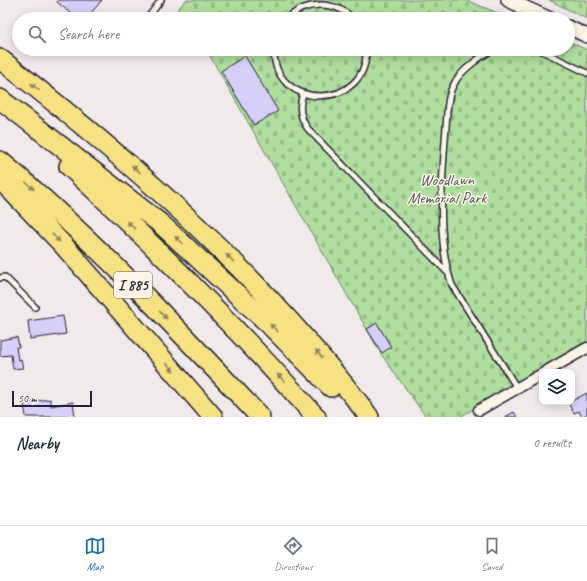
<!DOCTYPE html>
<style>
body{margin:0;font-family:Caveat,sans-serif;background:#f6f6f7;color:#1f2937}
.controls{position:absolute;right:12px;bottom:12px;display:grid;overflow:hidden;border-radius:8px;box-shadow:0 2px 10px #0003}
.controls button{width:36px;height:36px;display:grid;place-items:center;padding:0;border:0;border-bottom:1px solid #e0e1e3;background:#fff;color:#1f2937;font:20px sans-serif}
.scale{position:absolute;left:12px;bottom:10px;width:80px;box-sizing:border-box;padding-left:4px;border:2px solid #22223b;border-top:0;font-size:11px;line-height:14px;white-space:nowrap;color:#22223b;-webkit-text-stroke:3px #fcf5e5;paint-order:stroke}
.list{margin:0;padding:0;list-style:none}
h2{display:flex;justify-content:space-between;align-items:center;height:52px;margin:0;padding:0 16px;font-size:17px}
h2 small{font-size:13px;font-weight:400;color:#747a83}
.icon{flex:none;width:22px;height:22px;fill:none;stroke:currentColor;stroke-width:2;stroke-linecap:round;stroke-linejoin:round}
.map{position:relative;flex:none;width:587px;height:417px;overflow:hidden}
.search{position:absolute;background:#fff;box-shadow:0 2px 10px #0003;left:12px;right:12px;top:12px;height:44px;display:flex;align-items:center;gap:10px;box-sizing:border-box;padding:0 14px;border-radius:22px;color:#747a83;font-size:15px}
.sheet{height:108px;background:#fff}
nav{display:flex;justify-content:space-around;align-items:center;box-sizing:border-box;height:56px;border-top:1px solid #e0e1e3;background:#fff;font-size:11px;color:#747a83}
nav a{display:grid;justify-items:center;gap:2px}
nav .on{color:#1f6fb2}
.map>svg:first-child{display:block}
.cemetery{fill:url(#cemetery-stones);stroke:#69806c}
.building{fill:#d7cff7;stroke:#22223b}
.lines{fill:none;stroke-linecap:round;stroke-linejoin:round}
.service-casing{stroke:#22223b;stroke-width:8}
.minor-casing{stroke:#22223b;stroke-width:13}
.tertiary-casing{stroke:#22223b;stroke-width:16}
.motorway-casing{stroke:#22223b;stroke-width:22}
.service{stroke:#fcf5e5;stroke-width:5}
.minor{stroke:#fcf5e5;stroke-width:10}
.tertiary{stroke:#fcf5e5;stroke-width:13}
.motorway{stroke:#f6e281;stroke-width:19}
.oneway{fill:#8c825e}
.labels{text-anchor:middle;stroke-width:3;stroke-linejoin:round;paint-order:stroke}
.shield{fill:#fcf5e5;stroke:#63616e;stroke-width:1}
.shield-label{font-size:15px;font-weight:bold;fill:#22223b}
.park-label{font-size:16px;fill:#4d5a58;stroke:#fcf5e5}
</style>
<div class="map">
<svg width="587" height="417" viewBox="0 0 587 417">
<defs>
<pattern id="cemetery-stones" width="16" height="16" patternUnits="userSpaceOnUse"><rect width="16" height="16" fill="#b0de9d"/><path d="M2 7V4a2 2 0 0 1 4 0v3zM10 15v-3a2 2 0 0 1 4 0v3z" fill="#97be88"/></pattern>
</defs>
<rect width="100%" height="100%" fill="#f1eaea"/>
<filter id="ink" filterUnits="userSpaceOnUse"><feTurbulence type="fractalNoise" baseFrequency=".025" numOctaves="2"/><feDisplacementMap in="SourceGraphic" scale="8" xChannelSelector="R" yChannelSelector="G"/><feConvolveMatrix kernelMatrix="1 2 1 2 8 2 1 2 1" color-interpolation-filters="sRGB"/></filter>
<g filter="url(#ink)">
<path class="cemetery" d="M 186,0 L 466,0 L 512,19 L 169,19 Z
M 549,0 L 587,0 L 587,19 Z
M 568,41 L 587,50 L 587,341 L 460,417 L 426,417 L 381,354 L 206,49 L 568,49 Z"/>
<path class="building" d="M 58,0 L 102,0 L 86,19 L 77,19 L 57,2 Z
M 245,56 L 278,111 L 254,125 L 221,71 Z
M 63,316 L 66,334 L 30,339 L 28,321 Z
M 377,323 L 391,347 L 382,353 L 367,329 Z
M 17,337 L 19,347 L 16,347 L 18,360 L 21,359 L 23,368 L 13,369 L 11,355 L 0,356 L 0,340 Z
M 587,393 L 587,415 L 582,417 L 579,411 L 574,413 L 568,403 Z
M 50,399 L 51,406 L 73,402 L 75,417 L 26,417 L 24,403 Z
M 514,412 L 517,417 L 505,417 Z"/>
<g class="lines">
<g class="service-casing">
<path id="service" d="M 147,19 L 161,0
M 287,19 C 305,1 335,0 353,19
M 514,19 L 522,7
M 274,49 C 272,112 369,111 366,49
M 495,49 C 483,54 460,71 454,84 C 449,92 448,102 447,112 C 444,165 434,234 452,285 L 517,388
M 538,49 L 587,73
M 303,94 C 298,107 300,118 308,129 L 447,272
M 0,278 L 5,277 L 35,307"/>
</g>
<g class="minor-casing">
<path id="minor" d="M 545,372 L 587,348
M 479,410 L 542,374"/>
</g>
<g class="tertiary-casing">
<path id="tertiary" d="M 508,0 L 550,19
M 568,27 L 587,36"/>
</g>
<g class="motorway-casing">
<path id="motorway" d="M 0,59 C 106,142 207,228 296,328 C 321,357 347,386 369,417
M 0,99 L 161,224 L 268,323 L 331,387
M 0,161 C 93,239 177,328 260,417
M 69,166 C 155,246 238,329 316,417
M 0,179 L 65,247 L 213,417"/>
</g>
<use href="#service" class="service"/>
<use href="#minor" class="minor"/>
<use href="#tertiary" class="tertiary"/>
<use href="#motorway" class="motorway"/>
</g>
<defs><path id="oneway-solid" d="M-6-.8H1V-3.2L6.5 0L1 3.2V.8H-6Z"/></defs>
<g class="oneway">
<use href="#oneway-solid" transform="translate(35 87) rotate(-142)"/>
<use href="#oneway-solid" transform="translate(136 169) rotate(-139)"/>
<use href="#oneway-solid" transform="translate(30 186) rotate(42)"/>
<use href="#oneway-solid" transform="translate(131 225) rotate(-136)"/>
<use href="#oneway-solid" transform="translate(56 238) rotate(47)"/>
<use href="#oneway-solid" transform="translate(179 240) rotate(-138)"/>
<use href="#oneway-solid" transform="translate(230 258) rotate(-135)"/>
<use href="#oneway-solid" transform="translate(163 315) rotate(45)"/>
<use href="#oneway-solid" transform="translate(274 328) rotate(-135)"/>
<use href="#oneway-solid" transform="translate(319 354) rotate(-130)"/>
<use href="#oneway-solid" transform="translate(170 367) rotate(49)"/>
<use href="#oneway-solid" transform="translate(281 378) rotate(-133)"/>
</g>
</g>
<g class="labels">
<rect class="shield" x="114" y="272" width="38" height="26" rx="3"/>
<g class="shield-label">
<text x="133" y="290">I 885</text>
</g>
<g class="park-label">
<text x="447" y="185">Woodlawn<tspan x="447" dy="18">Memorial Park</tspan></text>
</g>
</g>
</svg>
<div class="controls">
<button><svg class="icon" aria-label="layers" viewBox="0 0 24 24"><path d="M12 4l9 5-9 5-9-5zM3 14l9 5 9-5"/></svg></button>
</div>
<div class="scale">50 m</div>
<div class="search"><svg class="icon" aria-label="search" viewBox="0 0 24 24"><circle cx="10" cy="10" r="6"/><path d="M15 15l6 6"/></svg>Search here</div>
</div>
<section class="sheet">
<h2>Nearby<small>0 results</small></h2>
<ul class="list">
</ul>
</section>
<nav>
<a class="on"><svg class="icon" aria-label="map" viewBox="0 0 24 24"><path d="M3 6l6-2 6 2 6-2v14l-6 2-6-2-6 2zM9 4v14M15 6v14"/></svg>Map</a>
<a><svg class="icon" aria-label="directions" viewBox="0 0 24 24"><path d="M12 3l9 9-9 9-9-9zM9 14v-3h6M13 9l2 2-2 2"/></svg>Directions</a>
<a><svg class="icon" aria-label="saved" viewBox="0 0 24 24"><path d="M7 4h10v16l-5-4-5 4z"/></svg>Saved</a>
</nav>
